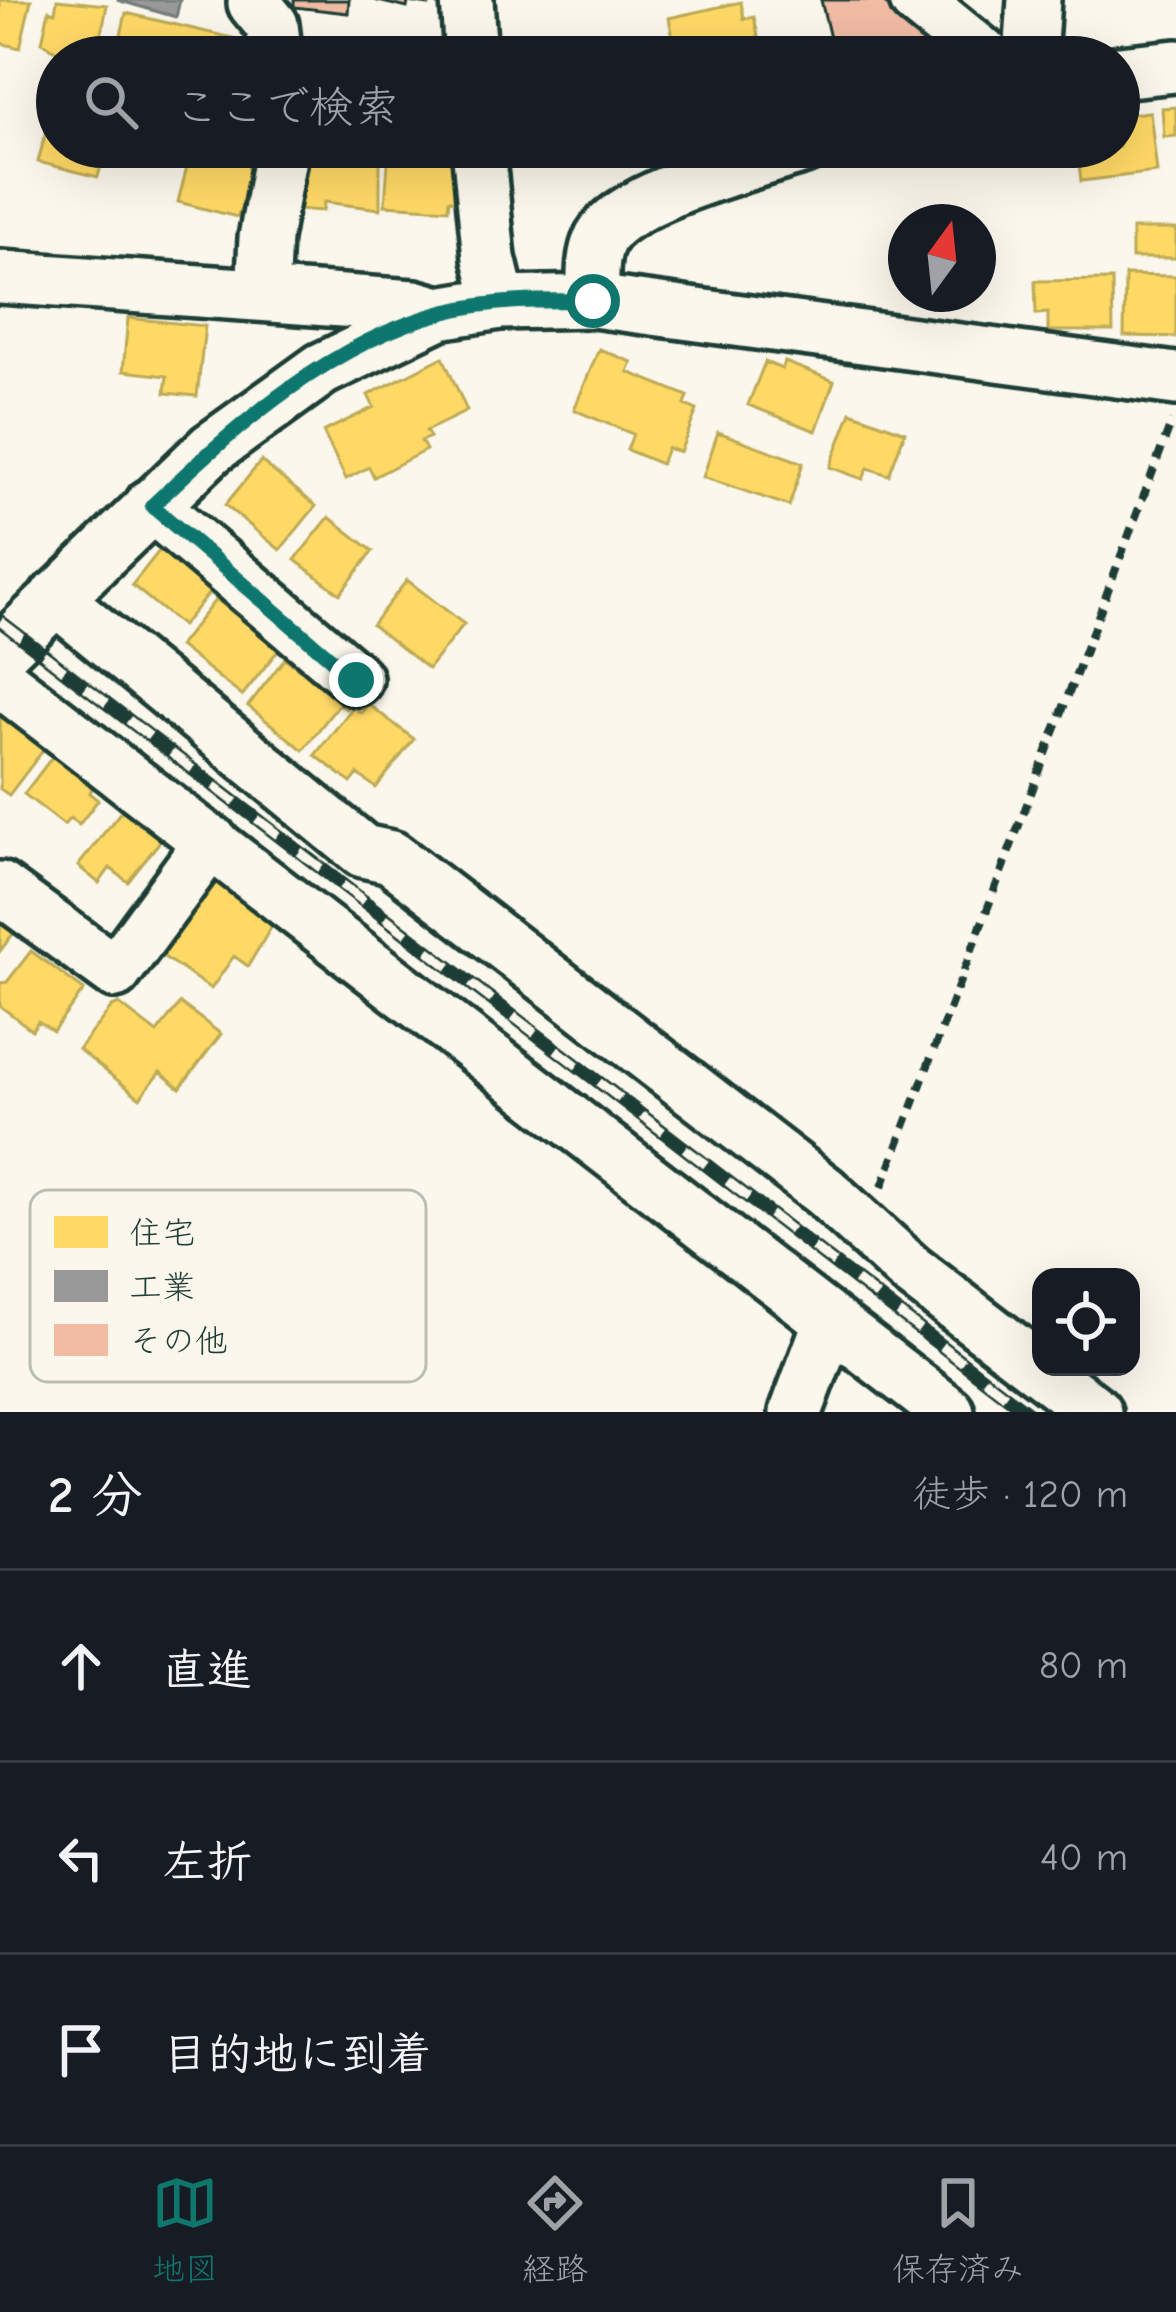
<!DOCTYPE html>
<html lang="ja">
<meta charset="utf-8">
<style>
body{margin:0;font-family:"Comic Neue","Klee One",sans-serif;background:#242831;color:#f1f3f6}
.controls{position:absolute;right:36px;bottom:36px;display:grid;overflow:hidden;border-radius:24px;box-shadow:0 12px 48px #0002}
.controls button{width:108px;height:108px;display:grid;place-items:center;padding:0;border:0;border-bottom:3px solid #363941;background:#171b24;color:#f1f3f6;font:60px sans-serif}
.compass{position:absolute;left:888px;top:204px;width:108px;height:108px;border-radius:50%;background:#171b24;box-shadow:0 12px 48px #0002;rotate:15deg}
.stop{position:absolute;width:36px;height:36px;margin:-27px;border:9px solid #0f766e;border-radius:50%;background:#fff}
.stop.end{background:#0f766e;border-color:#fff;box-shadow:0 3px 12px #0008}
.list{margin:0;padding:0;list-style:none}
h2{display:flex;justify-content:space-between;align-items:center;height:156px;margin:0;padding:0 48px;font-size:51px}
h2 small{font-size:39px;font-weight:400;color:#9ea1a6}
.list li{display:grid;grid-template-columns:78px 1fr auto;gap:36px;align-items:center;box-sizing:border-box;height:192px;padding:0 48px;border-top:3px solid #363941}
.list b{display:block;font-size:45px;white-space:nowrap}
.list em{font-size:39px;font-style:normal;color:#9ea1a6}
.icon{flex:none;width:66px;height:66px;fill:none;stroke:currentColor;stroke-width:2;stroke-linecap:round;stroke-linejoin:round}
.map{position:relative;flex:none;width:1176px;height:1412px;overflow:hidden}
.search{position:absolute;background:#171b24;box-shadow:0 12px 48px #0002;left:36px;right:36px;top:36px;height:132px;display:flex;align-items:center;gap:30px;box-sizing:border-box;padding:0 42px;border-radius:66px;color:#9ea1a6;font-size:45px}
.sheet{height:732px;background:#171b24}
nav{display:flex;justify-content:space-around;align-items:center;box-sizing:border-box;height:168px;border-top:3px solid #363941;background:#171b24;font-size:33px;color:#9ea1a6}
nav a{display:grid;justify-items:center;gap:6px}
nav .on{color:#0f766e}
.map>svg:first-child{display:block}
.homes{fill:#ffd966;stroke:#bcaa57;stroke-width:3}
.industry{fill:#999;stroke:#747d7b;stroke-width:3}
.building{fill:#f1bba4;stroke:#1f3d34;stroke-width:3}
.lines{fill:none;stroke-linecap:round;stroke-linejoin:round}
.minor-casing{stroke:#1f3d34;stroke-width:60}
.path{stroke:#1f3d34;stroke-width:8;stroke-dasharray:12 9;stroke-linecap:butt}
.minor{stroke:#fbf7ec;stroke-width:51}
.rail-casing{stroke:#1f3d34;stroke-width:14}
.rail{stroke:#fbf7ec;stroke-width:9;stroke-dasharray:27;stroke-linecap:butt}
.route{stroke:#0f766e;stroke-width:15}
.key{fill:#fbf7ec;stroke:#b9bfb5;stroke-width:3}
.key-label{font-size:33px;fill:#1f3d34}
</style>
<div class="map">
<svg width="1176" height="1412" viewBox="0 0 1176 1412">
<rect width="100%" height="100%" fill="#fbf7ec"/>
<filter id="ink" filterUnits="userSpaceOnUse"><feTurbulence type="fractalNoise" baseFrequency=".00833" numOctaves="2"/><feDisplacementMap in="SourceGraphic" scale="24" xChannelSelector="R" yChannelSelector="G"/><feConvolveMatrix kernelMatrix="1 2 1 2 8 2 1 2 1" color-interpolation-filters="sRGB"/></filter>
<g filter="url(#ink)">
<path class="homes" d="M 0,0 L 31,0 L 20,48 L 0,43 Z
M 57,0 L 107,5 L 98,53 L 64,57 L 42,42 L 49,10 L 55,12 Z
M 741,2 L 744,19 L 754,17 L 761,50 L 728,57 L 677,57 L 669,18 Z
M 126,13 L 241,40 L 237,57 L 116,57 Z
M 626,39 L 629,57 L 574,57 L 573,48 Z
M 1176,107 L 1176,136 L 1164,137 L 1162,108 Z
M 1150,112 L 1157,172 L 1081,181 L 1077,147 L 1119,147 L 1119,115 Z
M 50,116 L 57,118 L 57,147 L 106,147 L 98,177 L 38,162 Z
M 301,147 L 380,147 L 380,209 L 324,202 L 323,211 L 293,209 Z
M 389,147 L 473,147 L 470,202 L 449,200 L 448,209 L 385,205 Z
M 222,149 L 265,160 L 237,217 L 178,202 L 190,155 L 219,162 Z
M 1132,229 L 1176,229 L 1176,258 L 1132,258 Z
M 1125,275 L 1176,276 L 1176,337 L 1124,336 Z
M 1112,280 L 1113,331 L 1048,331 L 1048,313 L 1036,314 L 1035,281 Z
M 128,318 L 205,326 L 197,396 L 165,393 L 167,376 L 123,371 Z
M 599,349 L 632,362 L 628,372 L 688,396 L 685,405 L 697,410 L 680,452 L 667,448 L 661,464 L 627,450 L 633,434 L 574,410 Z
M 443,357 L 467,411 L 426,431 L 430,437 L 421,441 L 426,450 L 374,477 L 369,467 L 346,479 L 323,432 L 374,407 L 368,395 Z
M 765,362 L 782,369 L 785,362 L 834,381 L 816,431 L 748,405 Z
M 851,412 L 905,432 L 889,475 L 868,468 L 863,479 L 830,467 Z
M 718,432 L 803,463 L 789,506 L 703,477 Z
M 261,461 L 316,506 L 280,550 L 225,505 Z
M 329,517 L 373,551 L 340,594 L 295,560 Z
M 163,546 L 214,587 L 182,626 L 132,585 Z
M 407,580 L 464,624 L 428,669 L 372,625 Z
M 216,599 L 279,649 L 242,696 L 179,646 Z
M 308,657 L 357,695 L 346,709 L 339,704 L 303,750 L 248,706 L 285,658 L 299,669 Z
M 368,704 L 414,739 L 376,788 L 358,774 L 351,783 L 315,755 L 353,707 L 361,713 Z
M 0,716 L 44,749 L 9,795 L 0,789 Z
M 55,753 L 96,784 L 89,793 L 98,800 L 79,825 L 70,818 L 64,825 L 24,794 Z
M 122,810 L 161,840 L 128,882 L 110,868 L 99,883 L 78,866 Z
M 227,879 L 278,916 L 248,966 L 234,956 L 211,989 L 161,955 L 165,949 L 159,945 L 211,883 Z
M 0,918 L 16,930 L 0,951 Z
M 31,951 L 84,990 L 53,1031 L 38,1021 L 32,1030 L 0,1006 L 0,983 L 7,982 Z
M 180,1003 L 221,1034 L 180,1088 L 160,1072 L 140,1098 L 78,1049 L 112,1007 L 119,1004 L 157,1033 Z"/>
<path class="industry" d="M 117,0 L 180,0 L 176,17 Z"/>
<path class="building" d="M 294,0 L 349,0 L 348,13 L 294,7 Z
M 374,0 L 429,0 L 429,5 L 408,2 L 407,8 Z
M 821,0 L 880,0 L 960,57 L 896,57 L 884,47 L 840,57 L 837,46 L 832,47 Z
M 351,47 L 419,55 L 419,57 L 350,57 Z"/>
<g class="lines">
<g class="minor-casing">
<path id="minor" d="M 467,0 L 471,57
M 916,0 L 986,57
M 254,3 L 272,25 L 276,57
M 1030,57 L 1034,0
M 1119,72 L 1176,66
M 478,147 L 489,258 L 500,303
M 0,277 L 414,306 L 439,313
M 262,295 L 265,238 L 282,147
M 593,301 C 593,280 591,255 601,237 C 625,195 757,162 804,147
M 151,505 L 356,679
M 55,598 L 363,851 L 391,857 L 825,1192 L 910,1270 L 1095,1412
M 0,653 L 211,449 L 322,369 L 439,313 L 500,303 L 593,301 L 1176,379
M 0,680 L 948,1412
M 0,888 L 115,972 L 211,841
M 796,1412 L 830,1321"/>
</g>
<path class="path" d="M 882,1187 L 1172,421"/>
<use href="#minor" class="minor"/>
<g class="rail-casing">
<path id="rail" d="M 0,621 L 1027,1412"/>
</g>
<use href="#rail" class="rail"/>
</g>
</g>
<g class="lines" filter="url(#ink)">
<path class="route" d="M 356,680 L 152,506 C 233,428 332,341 445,312 C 493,300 543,300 593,301"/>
</g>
<rect x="30" y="1190" width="396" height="192" rx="18" class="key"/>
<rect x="54" y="1216" width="54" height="32" fill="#ffd966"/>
<rect x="54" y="1270" width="54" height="32" fill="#999"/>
<rect x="54" y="1324" width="54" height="32" fill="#f1bba4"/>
<g class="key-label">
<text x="129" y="1244">住宅</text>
<text x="129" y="1298">工業</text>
<text x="129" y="1352">その他</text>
</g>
</svg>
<div class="controls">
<button><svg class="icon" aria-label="locate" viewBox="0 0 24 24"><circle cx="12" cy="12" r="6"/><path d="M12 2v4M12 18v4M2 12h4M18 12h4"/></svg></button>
</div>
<svg class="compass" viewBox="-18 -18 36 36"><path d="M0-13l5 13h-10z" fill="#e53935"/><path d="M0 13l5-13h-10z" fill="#9ea1a6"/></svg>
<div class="stop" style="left:593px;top:301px"></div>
<div class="stop end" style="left:356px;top:680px"></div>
<div class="search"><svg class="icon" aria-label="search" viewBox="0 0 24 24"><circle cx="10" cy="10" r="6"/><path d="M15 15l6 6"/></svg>ここで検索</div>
</div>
<section class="sheet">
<h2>2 分<small>徒歩 · 120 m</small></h2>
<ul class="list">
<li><svg class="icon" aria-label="ahead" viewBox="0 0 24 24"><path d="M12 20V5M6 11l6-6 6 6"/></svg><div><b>直進</b></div><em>80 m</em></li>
<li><svg class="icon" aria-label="left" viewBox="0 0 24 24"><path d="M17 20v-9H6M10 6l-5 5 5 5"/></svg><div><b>左折</b></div><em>40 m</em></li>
<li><svg class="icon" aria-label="arrive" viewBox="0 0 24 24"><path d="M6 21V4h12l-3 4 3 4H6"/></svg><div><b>目的地に到着</b></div></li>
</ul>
</section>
<nav>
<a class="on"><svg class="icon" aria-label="map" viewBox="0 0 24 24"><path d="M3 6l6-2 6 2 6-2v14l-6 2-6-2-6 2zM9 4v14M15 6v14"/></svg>地図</a>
<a><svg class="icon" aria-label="directions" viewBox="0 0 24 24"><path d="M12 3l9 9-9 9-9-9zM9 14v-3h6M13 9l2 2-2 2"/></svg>経路</a>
<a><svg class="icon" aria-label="saved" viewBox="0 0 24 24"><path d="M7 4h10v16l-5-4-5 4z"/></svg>保存済み</a>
</nav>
